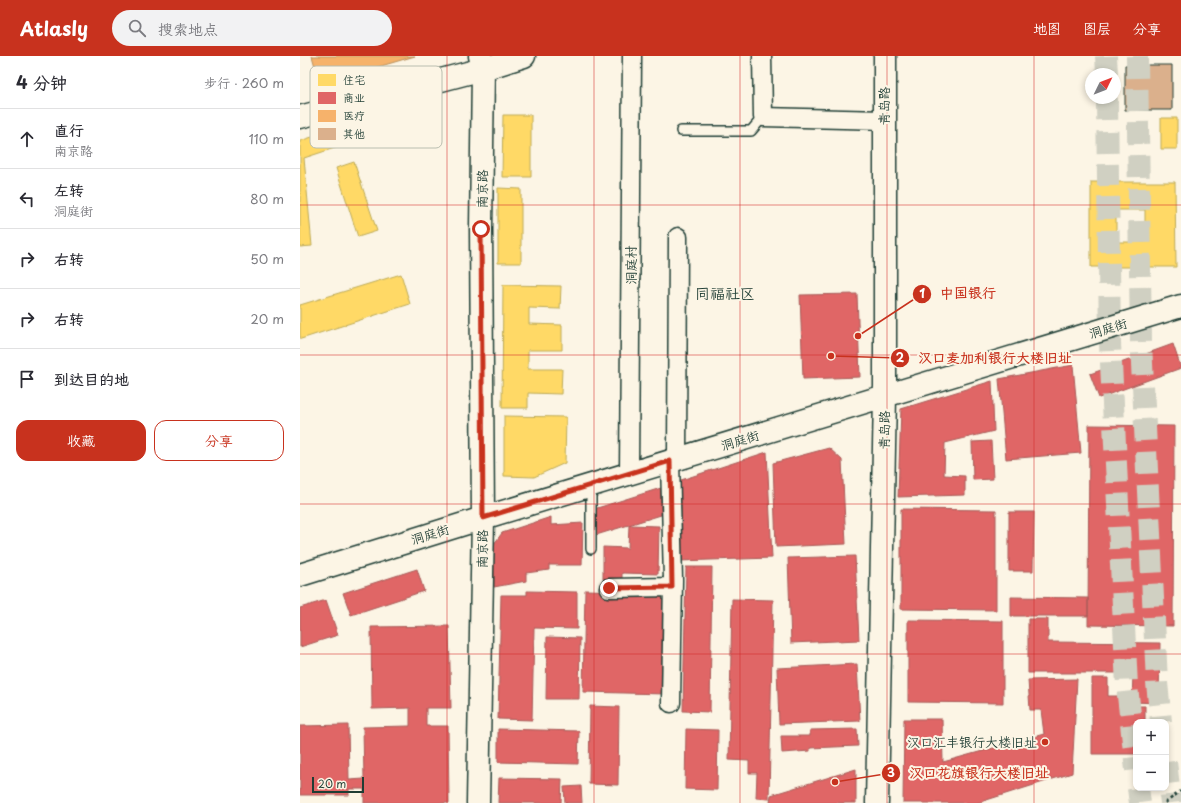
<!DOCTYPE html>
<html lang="zh">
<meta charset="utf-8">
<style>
body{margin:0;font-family:"Playpen Sans","LXGW WenKai TC",sans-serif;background:#f2f2f3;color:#2b2b33}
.controls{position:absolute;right:12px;bottom:12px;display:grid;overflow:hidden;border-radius:8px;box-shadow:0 2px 6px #0003}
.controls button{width:36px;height:36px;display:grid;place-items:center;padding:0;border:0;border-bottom:1px solid #e1e1e2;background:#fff;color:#2b2b33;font:20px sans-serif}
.compass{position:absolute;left:785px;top:12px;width:36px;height:36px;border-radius:50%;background:#fff;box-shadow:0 2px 6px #0003;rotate:47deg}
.scale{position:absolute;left:12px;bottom:10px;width:52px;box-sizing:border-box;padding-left:4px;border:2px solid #1f3d34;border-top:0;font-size:11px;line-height:14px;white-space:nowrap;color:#1f3d34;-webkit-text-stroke:3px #fcf5e5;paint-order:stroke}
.stop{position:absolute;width:12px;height:12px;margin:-9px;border:3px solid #c8321e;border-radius:50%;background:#fff}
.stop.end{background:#c8321e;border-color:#fff;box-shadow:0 1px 4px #0008}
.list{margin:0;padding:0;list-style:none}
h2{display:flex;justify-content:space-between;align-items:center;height:52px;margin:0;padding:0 16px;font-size:17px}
h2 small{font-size:13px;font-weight:400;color:#7c7c81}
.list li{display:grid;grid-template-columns:26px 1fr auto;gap:12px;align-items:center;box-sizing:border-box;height:60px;padding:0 16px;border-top:1px solid #e1e1e2}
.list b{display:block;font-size:15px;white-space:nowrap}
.list p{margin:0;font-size:13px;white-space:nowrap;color:#7c7c81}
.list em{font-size:13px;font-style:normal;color:#7c7c81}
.actions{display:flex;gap:8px;padding:12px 16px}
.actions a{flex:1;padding:9px 0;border:1px solid #c8321e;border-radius:12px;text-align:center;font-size:14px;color:#c8321e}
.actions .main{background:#c8321e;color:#fff}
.icon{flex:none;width:22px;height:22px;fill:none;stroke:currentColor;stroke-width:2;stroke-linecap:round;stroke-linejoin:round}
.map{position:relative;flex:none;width:881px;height:747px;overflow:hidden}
header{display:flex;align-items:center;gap:24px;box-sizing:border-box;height:56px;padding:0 20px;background:#c8321e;color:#fff}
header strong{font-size:19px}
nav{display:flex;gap:22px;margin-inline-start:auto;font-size:14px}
.search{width:280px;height:36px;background:#f2f2f3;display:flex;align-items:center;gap:10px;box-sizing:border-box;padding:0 14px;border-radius:22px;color:#7c7c81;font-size:15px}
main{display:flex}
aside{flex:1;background:#fff}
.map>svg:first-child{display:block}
.homes{fill:#ffd966;stroke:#bcaa57;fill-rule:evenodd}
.shops{fill:#e06666;stroke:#a65a57}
.health{fill:#f6b26b;stroke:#b68f5a}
.building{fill:#dbb08c;stroke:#1f3d34}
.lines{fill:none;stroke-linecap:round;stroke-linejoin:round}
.primary-tunnel{stroke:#d0d0c2;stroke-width:22;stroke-dasharray:22 11;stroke-linecap:butt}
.lane-casing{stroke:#1f3d34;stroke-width:12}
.street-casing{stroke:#1f3d34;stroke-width:21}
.secondary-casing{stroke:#1f3d34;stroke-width:25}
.path{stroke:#1f3d34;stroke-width:2.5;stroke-dasharray:3 3;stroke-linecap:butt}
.lane{stroke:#fcf5e5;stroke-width:9}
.street{stroke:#fcf5e5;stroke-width:18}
.secondary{stroke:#fcf5e5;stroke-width:22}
.route{stroke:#c8321e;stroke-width:5}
.grid{fill:none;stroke:#d62828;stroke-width:1;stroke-opacity:0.55}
.poi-dot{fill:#c8321e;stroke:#fcf5e5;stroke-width:1.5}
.labels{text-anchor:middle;stroke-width:4;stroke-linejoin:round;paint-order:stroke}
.street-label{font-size:13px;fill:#1f3d34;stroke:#fcf5e5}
.poi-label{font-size:13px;fill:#1f3d34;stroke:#fcf5e5;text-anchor:end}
.quarter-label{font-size:15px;fill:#1f3d34;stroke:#fcf5e5}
.key{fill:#fcf5e5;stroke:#babeb0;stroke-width:1}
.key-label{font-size:11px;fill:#1f3d34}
.leader{fill:none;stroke:#c8321e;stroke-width:1.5}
.callout-dot{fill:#c8321e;stroke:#fcf5e5;stroke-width:1.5}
.mark-label{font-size:12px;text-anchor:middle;font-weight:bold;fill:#fff}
.callout-label{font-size:14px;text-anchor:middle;font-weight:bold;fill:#c8321e;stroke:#fcf5e5;stroke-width:4;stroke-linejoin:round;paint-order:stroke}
</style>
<header>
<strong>Atlasly</strong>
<div class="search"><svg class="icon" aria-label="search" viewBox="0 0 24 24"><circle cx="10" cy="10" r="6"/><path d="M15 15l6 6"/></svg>搜索地点</div>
<nav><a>地图</a><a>图层</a><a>分享</a></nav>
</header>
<main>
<aside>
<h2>4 分钟<small>步行 · 260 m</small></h2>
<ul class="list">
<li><svg class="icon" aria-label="ahead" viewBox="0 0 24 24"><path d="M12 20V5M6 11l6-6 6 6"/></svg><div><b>直行</b><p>南京路</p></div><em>110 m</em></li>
<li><svg class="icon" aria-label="left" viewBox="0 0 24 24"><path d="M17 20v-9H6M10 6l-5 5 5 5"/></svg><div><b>左转</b><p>洞庭街</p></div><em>80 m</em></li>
<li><svg class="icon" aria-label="right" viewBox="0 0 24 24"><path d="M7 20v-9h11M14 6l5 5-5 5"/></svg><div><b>右转</b></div><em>50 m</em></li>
<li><svg class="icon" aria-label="right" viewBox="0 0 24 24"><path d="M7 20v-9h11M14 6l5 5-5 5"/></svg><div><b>右转</b></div><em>20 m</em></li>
<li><svg class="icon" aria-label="arrive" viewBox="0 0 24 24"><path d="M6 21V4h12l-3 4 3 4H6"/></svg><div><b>到达目的地</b></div></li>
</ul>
<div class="actions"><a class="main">收藏</a><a>分享</a></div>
</aside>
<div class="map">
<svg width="881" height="747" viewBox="0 0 881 747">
<rect width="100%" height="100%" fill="#fcf5e5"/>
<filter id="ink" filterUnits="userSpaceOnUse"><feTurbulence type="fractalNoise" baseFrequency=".025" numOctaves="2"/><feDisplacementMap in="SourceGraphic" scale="8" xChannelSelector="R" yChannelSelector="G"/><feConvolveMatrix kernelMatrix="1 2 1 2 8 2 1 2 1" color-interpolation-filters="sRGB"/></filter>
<g filter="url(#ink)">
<path class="homes" d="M 203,59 L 231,59 L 231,121 L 202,121 Z
M 861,62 L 877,62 L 877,93 L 861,93 Z
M 48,69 L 53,86 L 4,102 L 12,190 L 0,191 L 0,85 Z
M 54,106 L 77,175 L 58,181 L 36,112 Z
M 791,126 L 875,126 L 876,211 L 791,211 ZM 816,154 L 845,154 L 845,186 L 816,186 Z
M 198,132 L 221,133 L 221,207 L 198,207 Z
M 101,218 L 110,248 L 1,283 L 0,279 L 0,249 Z
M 203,229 L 261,230 L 260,253 L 229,252 L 229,268 L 262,269 L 262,294 L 228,294 L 228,313 L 262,313 L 261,338 L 228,337 L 228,352 L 202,352 Z
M 204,360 L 266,361 L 265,407 L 234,421 L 204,420 Z"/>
<path class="shops" d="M 557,238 L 560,321 L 503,323 L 500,239 Z
M 873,288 L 881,312 L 799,342 L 790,318 Z
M 773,309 L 781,397 L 706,403 L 699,323 Z
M 692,325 L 694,375 L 645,387 L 644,419 L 665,420 L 665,439 L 598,441 L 601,353 Z
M 789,369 L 874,370 L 873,570 L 788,569 Z
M 691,385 L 693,423 L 673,424 L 672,386 Z
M 529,392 L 542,404 L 546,488 L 476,491 L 473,407 Z
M 467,396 L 472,502 L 379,505 L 375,426 Z
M 361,432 L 361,459 L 293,480 L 294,453 Z
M 601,453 L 696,454 L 696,554 L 601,553 Z
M 709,456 L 734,456 L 733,515 L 709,515 Z
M 251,461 L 251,469 L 283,467 L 282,509 L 249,509 L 249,514 L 226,517 L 226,525 L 194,531 L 193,495 L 194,488 L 202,477 Z
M 329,469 L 359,470 L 358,518 L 322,517 L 322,524 L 303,523 L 303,491 L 328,492 Z
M 555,500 L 559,584 L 491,587 L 488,502 Z
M 386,511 L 412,511 L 410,656 L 383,655 Z
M 117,513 L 124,535 L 51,559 L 43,537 Z
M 285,534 L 367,536 L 365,638 L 283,636 Z
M 227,535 L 277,536 L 277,573 L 234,572 L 232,664 L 198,663 L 201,539 L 227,539 Z
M 711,541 L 788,542 L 788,560 L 711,560 Z
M 432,543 L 473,544 L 469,743 L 456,742 L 457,717 L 449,717 L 449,705 L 429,704 Z
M 26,544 L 38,579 L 0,591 L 0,552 Z
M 728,563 L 748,563 L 748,586 L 860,587 L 859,647 L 832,646 L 833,617 L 728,617 Z
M 608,564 L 703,565 L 703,647 L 608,646 Z
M 149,570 L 151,652 L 126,652 L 126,670 L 148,670 L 149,747 L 64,747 L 64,733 L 49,733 L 49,739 L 0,739 L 0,670 L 48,669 L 49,724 L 64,723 L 63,671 L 110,670 L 110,652 L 72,653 L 71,571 Z
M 247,581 L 280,582 L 279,643 L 246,643 Z
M 557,608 L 560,665 L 479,668 L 477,612 Z
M 792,622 L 808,622 L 808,640 L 828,640 L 828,650 L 845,650 L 845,666 L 836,666 L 836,698 L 792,698 Z
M 777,623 L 772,717 L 677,747 L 603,747 L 604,663 L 642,663 L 643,706 L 744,678 L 741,654 L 730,654 L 728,624 Z
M 290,650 L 319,651 L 318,729 L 289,728 Z
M 198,673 L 279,675 L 278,708 L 198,706 Z
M 386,673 L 418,674 L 417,734 L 385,733 Z
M 557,673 L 558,690 L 510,692 L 510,695 L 482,697 L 481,680 L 510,680 L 510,674 Z
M 556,713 L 556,747 L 470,747 L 471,739 Z
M 199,722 L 262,723 L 261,747 L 198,747 Z
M 281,730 L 282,747 L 265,747 L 264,731 Z"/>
<path class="health" d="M 12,0 L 115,0 L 20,28 Z"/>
<path class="building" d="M 825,9 L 872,9 L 872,54 L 825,54 Z"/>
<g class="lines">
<path class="primary-tunnel" d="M 806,0 L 807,18
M 837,0 L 841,286 L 857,627 L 861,666
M 807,42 L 810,287 L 827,630 L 836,714
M 866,706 L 871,747
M 838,732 L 840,747"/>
<g class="lane-casing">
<path id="lane" d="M 381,75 L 451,75 L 463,61
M 291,493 L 291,429"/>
</g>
<g class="street-casing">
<path id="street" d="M 462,0 L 463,61 L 584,64
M 377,403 L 378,181
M 370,405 L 373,524 L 371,647
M 329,417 L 332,0
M 309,532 L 372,531"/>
</g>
<g class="secondary-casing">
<path id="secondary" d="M 0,61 L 183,13 L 224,0
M 0,519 L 183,462 L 881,250
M 178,747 L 183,462 L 181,173 L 183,13 L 180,0
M 577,747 L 585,340 L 585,0"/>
</g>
<path class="path" d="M 865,747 L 881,735"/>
<use href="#lane" class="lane"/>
<use href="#street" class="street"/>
<use href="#secondary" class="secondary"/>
</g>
</g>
<g class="lines" filter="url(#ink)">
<path class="route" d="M 181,173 L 183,462 L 370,405 L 372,531 L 309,532"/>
</g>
<path class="grid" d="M 147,0 L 147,747M 294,0 L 294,747M 440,0 L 440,747M 587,0 L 587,747M 734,0 L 734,747M 0,149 L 881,149M 0,299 L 881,299M 0,448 L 881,448M 0,598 L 881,598"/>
<circle class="poi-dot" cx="745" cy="686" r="4"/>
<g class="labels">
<g class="street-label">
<text transform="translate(584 50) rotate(-90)" y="5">青岛路</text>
<text transform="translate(182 133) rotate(-89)" y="5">南京路</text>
<text transform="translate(331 209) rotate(-90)" y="5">洞庭村</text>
<text transform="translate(808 272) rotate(-17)" y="5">洞庭街</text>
<text transform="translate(584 374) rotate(-89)" y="5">青岛路</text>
<text transform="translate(440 384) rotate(-17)" y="5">洞庭街</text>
<text transform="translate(130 478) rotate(-17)" y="5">洞庭街</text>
<text transform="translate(182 493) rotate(-89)" y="5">南京路</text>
</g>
<g class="poi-label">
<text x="737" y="691">汉口汇丰银行大楼旧址</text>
</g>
<g class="quarter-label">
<text x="425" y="243">同福社区</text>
</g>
</g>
<rect x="10" y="10" width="132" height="82" rx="6" class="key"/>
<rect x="18" y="18" width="18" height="12" fill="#ffd966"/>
<rect x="18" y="36" width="18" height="12" fill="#e06666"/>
<rect x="18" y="54" width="18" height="12" fill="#f6b26b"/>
<rect x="18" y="72" width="18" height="12" fill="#dbb08c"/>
<g class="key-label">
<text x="43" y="28">住宅</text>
<text x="43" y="46">商业</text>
<text x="43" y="64">医疗</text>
<text x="43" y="82">其他</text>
</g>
<path class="leader" d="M558 280L622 238M531 300L600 302M535 726L591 717"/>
<g class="callout-dot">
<circle cx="558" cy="280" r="4"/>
<circle cx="531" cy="300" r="4"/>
<circle cx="535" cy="726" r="4"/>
<circle cx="622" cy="238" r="10"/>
<circle cx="600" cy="302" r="10"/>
<circle cx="591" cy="717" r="10"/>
</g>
<g class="mark-label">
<text x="622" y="242">1</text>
<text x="600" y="306">2</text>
<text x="591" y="721">3</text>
</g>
<g class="callout-label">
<text x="668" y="242">中国银行</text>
<text x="695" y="307">汉口麦加利银行大楼旧址</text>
<text x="679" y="722">汉口花旗银行大楼旧址</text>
</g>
</svg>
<div class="controls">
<button>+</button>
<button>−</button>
</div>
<svg class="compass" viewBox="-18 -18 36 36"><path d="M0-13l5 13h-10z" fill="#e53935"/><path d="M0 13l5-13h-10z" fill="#7c7c81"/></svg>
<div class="scale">20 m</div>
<div class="stop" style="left:181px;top:173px"></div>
<div class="stop end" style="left:309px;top:532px"></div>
</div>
</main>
